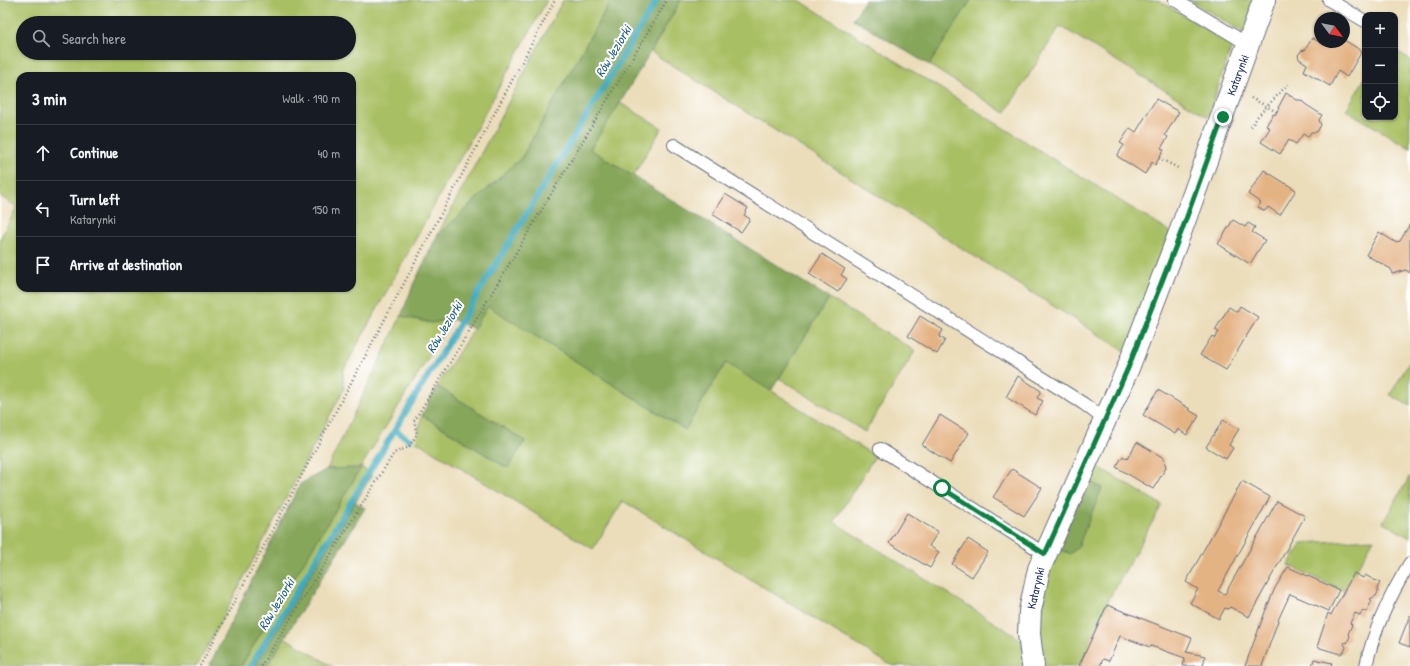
<!DOCTYPE html>
<meta charset="utf-8">
<style>
body{margin:0;font-family:"Patrick Hand",sans-serif;background:#20242c;color:#f1f3f6}
.controls{position:absolute;right:12px;top:12px;display:grid;overflow:hidden;border-radius:8px;box-shadow:0 1px 3px #0004}
.controls button{width:36px;height:36px;display:grid;place-items:center;padding:0;border:0;border-bottom:1px solid #363941;background:#171b24;color:#f1f3f6;font:20px sans-serif}
.compass{position:absolute;left:1314px;top:12px;width:36px;height:36px;border-radius:50%;background:#171b24;box-shadow:0 1px 3px #0004;rotate:122deg}
.stop{position:absolute;width:12px;height:12px;margin:-9px;border:3px solid #0b8043;border-radius:50%;background:#fff}
.stop.end{background:#0b8043;border-color:#fff;box-shadow:0 1px 4px #0008}
.list{margin:0;padding:0;list-style:none}
h2{display:flex;justify-content:space-between;align-items:center;height:52px;margin:0;padding:0 16px;font-size:17px}
h2 small{font-size:13px;font-weight:400;color:#9ea1a6}
.list li{display:grid;grid-template-columns:26px 1fr auto;gap:12px;align-items:center;box-sizing:border-box;height:56px;padding:0 16px;border-top:1px solid #363941}
.list b{display:block;font-size:15px;white-space:nowrap}
.list p{margin:0;font-size:13px;white-space:nowrap;color:#9ea1a6}
.list em{font-size:13px;font-style:normal;color:#9ea1a6}
.icon{flex:none;width:22px;height:22px;fill:none;stroke:currentColor;stroke-width:2;stroke-linecap:round;stroke-linejoin:round}
.map{position:relative;flex:none;width:1410px;height:666px;overflow:hidden}
.search{position:absolute;background:#171b24;box-shadow:0 1px 3px #0004;left:16px;top:16px;width:340px;height:44px;display:flex;align-items:center;gap:10px;box-sizing:border-box;padding:0 14px;border-radius:22px;color:#9ea1a6;font-size:15px}
.panel{position:absolute;background:#171b24;box-shadow:0 1px 3px #0004;left:16px;top:72px;width:340px;height:220px;border-radius:12px}
.map>svg:first-child{display:block}
.green{fill:#a9bf64;stroke:#627761;fill-rule:evenodd}
.forest{fill:#86a65a;stroke:#506a5c}
.lines{fill:none;stroke-linecap:round;stroke-linejoin:round}
.stream{stroke:#40abc0;stroke-width:6}
.building{fill:#e4b384}
.service-casing{stroke:#646c7e;stroke-width:14}
.minor-casing{stroke:#646c7e;stroke-width:24}
.path{stroke:#646c7e;stroke-width:2.5;stroke-dasharray:1 3;stroke-linecap:butt}
.service{stroke:#fff;stroke-width:12}
.minor{stroke:#fff;stroke-width:22}
.route{stroke:#0b8043;stroke-width:5}
.labels{text-anchor:middle;stroke-width:4;stroke-linejoin:round;paint-order:stroke}
.street-label{font-size:12px;fill:#1b2f5e;stroke:#fff}
.water-label{font-size:13px;font-style:italic;fill:#2a6185;stroke:#fff}
</style>
<div class="map">
<svg width="1410" height="666" viewBox="0 0 1410 666">
<rect width="100%" height="100%" fill="#fff"/>
<filter id="ink" filterUnits="userSpaceOnUse"><feTurbulence type="fractalNoise" baseFrequency=".025" numOctaves="2"/><feDisplacementMap in="SourceGraphic" scale="8" xChannelSelector="R" yChannelSelector="G"/><feConvolveMatrix kernelMatrix="1 2 1 2 8 2 1 2 1" color-interpolation-filters="sRGB"/></filter>
<filter id="wash" filterUnits="userSpaceOnUse"><feTurbulence type="fractalNoise" baseFrequency=".012" numOctaves="4" result="noise"/><feDisplacementMap in="SourceGraphic" scale="16" xChannelSelector="R" yChannelSelector="G"/><feGaussianBlur stdDeviation="0.9" result="paint"/><feColorMatrix in="noise" values="0 0 0 0 0 0 0 0 0 0 0 0 0 0 0 0 0 1.4 0 .05"/><feComposite in="paint" operator="in"/></filter>
<g filter="url(#wash)">
<rect width="100%" height="100%" fill="#ebddba"/>
<path class="green" d="M 0,0 L 547,0 L 343,371 L 344,389 L 197,666 L 0,666 L 0,239 L 17,207 L 0,196 ZM 23,23 L 349,23 L 349,53 L 23,53 ZM 20,76 L 352,76 L 352,288 L 20,288 Z
M 563,0 L 611,0 L 522,157 L 437,236 Z
M 681,0 L 799,0 L 1170,232 L 1126,352 L 651,52 Z
M 971,0 L 1158,0 L 1232,45 L 1208,117 L 1060,26 L 1005,113 L 929,65 Z
M 1190,0 L 1257,0 L 1246,34 Z
M 1395,50 L 1410,59 L 1410,148 L 1346,110 L 1365,78 L 1365,117 L 1395,117 Z
M 620,103 L 662,128 L 633,176 L 589,149 Z
M 829,298 L 915,351 L 865,432 L 779,378 Z
M 488,306 L 685,430 L 726,362 L 875,456 L 834,522 L 1022,640 L 1026,666 L 892,666 L 623,501 L 593,549 L 416,441 L 422,415 L 507,468 L 525,441 L 437,386 Z
M 401,316 L 431,323 L 452,319 L 361,467 L 372,475 L 255,666 L 241,666 L 360,468 L 327,469 Z
M 1410,361 L 1410,406 L 1390,395 Z
M 1092,463 L 1162,505 L 1108,601 L 1107,605 L 1079,666 L 1040,666 L 1037,630 L 1047,565 L 1102,488 L 1085,479 Z
M 1410,476 L 1410,538 L 1383,522 Z
M 1374,539 L 1344,591 L 1288,565 L 1302,543 Z
M 284,637 L 332,666 L 267,666 Z"/>
<path class="forest" d="M 611,0 L 681,0 L 620,103 L 590,149 L 829,298 L 771,391 L 726,363 L 685,430 L 488,306 L 474,329 L 452,319 L 431,323 L 401,316 L 414,283 L 437,236 L 522,157 Z
M 865,0 L 971,0 L 929,65 L 853,19 Z
M 437,386 L 525,441 L 508,468 L 422,415 Z
M 361,468 L 241,666 L 209,666 L 300,484 L 327,469 Z
M 1085,479 L 1102,488 L 1078,547 L 1070,554 L 1055,548 Z
M 355,502 L 365,508 L 267,666 L 255,666 Z"/>
<g class="lines">
<path class="stream" d="M 395,430 L 410,440
M 251,666 L 657,0"/>
</g>
<g id="blocks">
<path class="building" d="M 1312,38 L 1321,43 L 1334,42 L 1338,44 L 1339,42 L 1344,42 L 1344,40 L 1362,51 L 1347,77 L 1338,71 L 1330,86 L 1304,71 L 1307,64 L 1299,59 L 1298,55 L 1301,51 L 1305,50 Z
M 1286,93 L 1297,100 L 1301,100 L 1305,104 L 1322,115 L 1319,120 L 1321,125 L 1317,132 L 1311,132 L 1308,137 L 1303,134 L 1296,144 L 1289,140 L 1280,154 L 1261,142 L 1270,128 L 1266,126 L 1273,114 L 1275,115 L 1279,108 L 1278,108 Z
M 1156,99 L 1179,112 L 1165,135 L 1168,137 L 1161,148 L 1164,150 L 1155,165 L 1152,162 L 1145,174 L 1117,156 L 1124,145 L 1120,143 L 1130,128 L 1136,132 Z
M 1264,170 L 1296,190 L 1280,215 L 1268,207 L 1265,211 L 1258,207 L 1261,203 L 1248,194 Z
M 725,194 L 748,208 L 744,215 L 750,219 L 741,232 L 712,214 Z
M 1233,220 L 1245,227 L 1248,223 L 1255,227 L 1252,232 L 1265,240 L 1250,264 L 1218,244 Z
M 1410,224 L 1410,273 L 1406,270 L 1392,274 L 1391,269 L 1366,255 L 1379,232 L 1395,242 L 1400,241 Z
M 822,254 L 845,269 L 841,275 L 847,279 L 838,292 L 809,274 Z
M 1240,306 L 1258,317 L 1226,370 L 1200,355 L 1212,336 L 1215,338 L 1219,332 L 1215,330 L 1229,307 L 1237,312 Z
M 920,316 L 943,330 L 939,337 L 945,340 L 937,354 L 908,336 Z
M 1018,376 L 1041,391 L 1037,398 L 1043,401 L 1035,415 L 1006,397 Z
M 1158,390 L 1190,409 L 1189,410 L 1199,416 L 1187,435 L 1178,429 L 1175,434 L 1143,415 Z
M 940,415 L 969,433 L 950,463 L 922,445 Z
M 1223,420 L 1239,429 L 1229,445 L 1233,448 L 1226,459 L 1206,447 Z
M 1137,442 L 1164,458 L 1166,468 L 1153,489 L 1116,467 L 1123,456 L 1127,459 Z
M 1012,469 L 1042,488 L 1024,516 L 993,497 Z
M 1242,481 L 1270,497 L 1218,591 L 1225,594 L 1277,501 L 1305,516 L 1249,617 L 1230,607 L 1228,609 L 1225,608 L 1219,619 L 1190,603 L 1198,589 L 1186,582 Z
M 907,513 L 938,532 L 929,546 L 939,552 L 930,568 L 889,543 Z
M 968,539 L 988,552 L 972,577 L 952,564 Z
M 1288,567 L 1339,590 L 1329,611 L 1290,594 L 1279,618 L 1262,666 L 1245,666 L 1265,612 L 1275,588 Z
M 1354,573 L 1363,578 L 1365,575 L 1380,583 L 1377,588 L 1378,592 L 1376,596 L 1370,599 L 1372,601 L 1366,612 L 1363,610 L 1360,615 L 1355,613 L 1350,623 L 1352,625 L 1348,634 L 1350,636 L 1347,643 L 1345,642 L 1344,644 L 1346,647 L 1344,652 L 1340,654 L 1317,647 L 1328,613 L 1331,615 Z
M 1107,605 L 1192,638 L 1186,652 L 1205,656 L 1203,666 L 1183,666 L 1185,658 L 1151,646 L 1150,647 L 1120,636 L 1109,661 L 1103,659 L 1100,666 L 1079,666 Z
M 1410,615 L 1410,647 L 1399,643 Z
M 1314,659 L 1332,663 L 1331,666 L 1312,666 Z"/>
</g>
</g>
<g filter="url(#ink)">
<use href="#blocks" fill-opacity="0" stroke="#646c7e" stroke-width="1"/>
<g class="lines">
<g class="service-casing">
<path id="service" d="M 1175,0 L 1249,45
M 1329,0 L 1365,21
M 674,145 L 1084,404 L 1105,420
M 880,449 L 1045,554
M 1366,666 C 1374,629 1390,595 1410,563"/>
</g>
<g class="minor-casing">
<path id="minor" d="M 1033,666 L 1029,634 L 1030,611 L 1039,569 L 1128,368 L 1181,230 L 1264,0"/>
</g>
<path class="path" d="M 1251,98 L 1277,112
M 1251,127 L 1258,116 L 1288,84
M 1159,158 L 1180,169
M 200,666 L 555,0
M 261,666 L 394,453 L 409,447 L 417,434 L 414,421 L 462,343 L 667,0"/>
<use href="#service" class="service"/>
<use href="#minor" class="minor"/>
</g>
</g>
<g class="lines" filter="url(#ink)">
<path class="route" d="M 942,488 L 1045,554 L 1128,368 L 1182,230 L 1223,117"/>
</g>
<g class="labels">
<g class="street-label">
<text transform="translate(1238 75) rotate(-70)" y="4">Katarynki</text>
<text transform="translate(1036 588) rotate(-77)" y="4">Katarynki</text>
</g>
<g class="water-label">
<text transform="translate(613 51) rotate(-59)" y="5">Rów Jeziorki</text>
<text transform="translate(444 327) rotate(-59)" y="5">Rów Jeziorki</text>
<text transform="translate(276 604) rotate(-59)" y="5">Rów Jeziorki</text>
</g>
</g>
</svg>
<div class="controls">
<button>+</button>
<button>−</button>
<button><svg class="icon" aria-label="locate" viewBox="0 0 24 24"><circle cx="12" cy="12" r="6"/><path d="M12 2v4M12 18v4M2 12h4M18 12h4"/></svg></button>
</div>
<svg class="compass" viewBox="-18 -18 36 36"><path d="M0-13l5 13h-10z" fill="#e53935"/><path d="M0 13l5-13h-10z" fill="#9ea1a6"/></svg>
<div class="stop" style="left:942px;top:488px"></div>
<div class="stop end" style="left:1223px;top:117px"></div>
<div class="search"><svg class="icon" aria-label="search" viewBox="0 0 24 24"><circle cx="10" cy="10" r="6"/><path d="M15 15l6 6"/></svg>Search here</div>
<section class="panel">
<h2>3 min<small>Walk · 190 m</small></h2>
<ul class="list">
<li><svg class="icon" aria-label="ahead" viewBox="0 0 24 24"><path d="M12 20V5M6 11l6-6 6 6"/></svg><div><b>Continue</b></div><em>40 m</em></li>
<li><svg class="icon" aria-label="left" viewBox="0 0 24 24"><path d="M17 20v-9H6M10 6l-5 5 5 5"/></svg><div><b>Turn left</b><p>Katarynki</p></div><em>150 m</em></li>
<li><svg class="icon" aria-label="arrive" viewBox="0 0 24 24"><path d="M6 21V4h12l-3 4 3 4H6"/></svg><div><b>Arrive at destination</b></div></li>
</ul>
</section>
</div>
